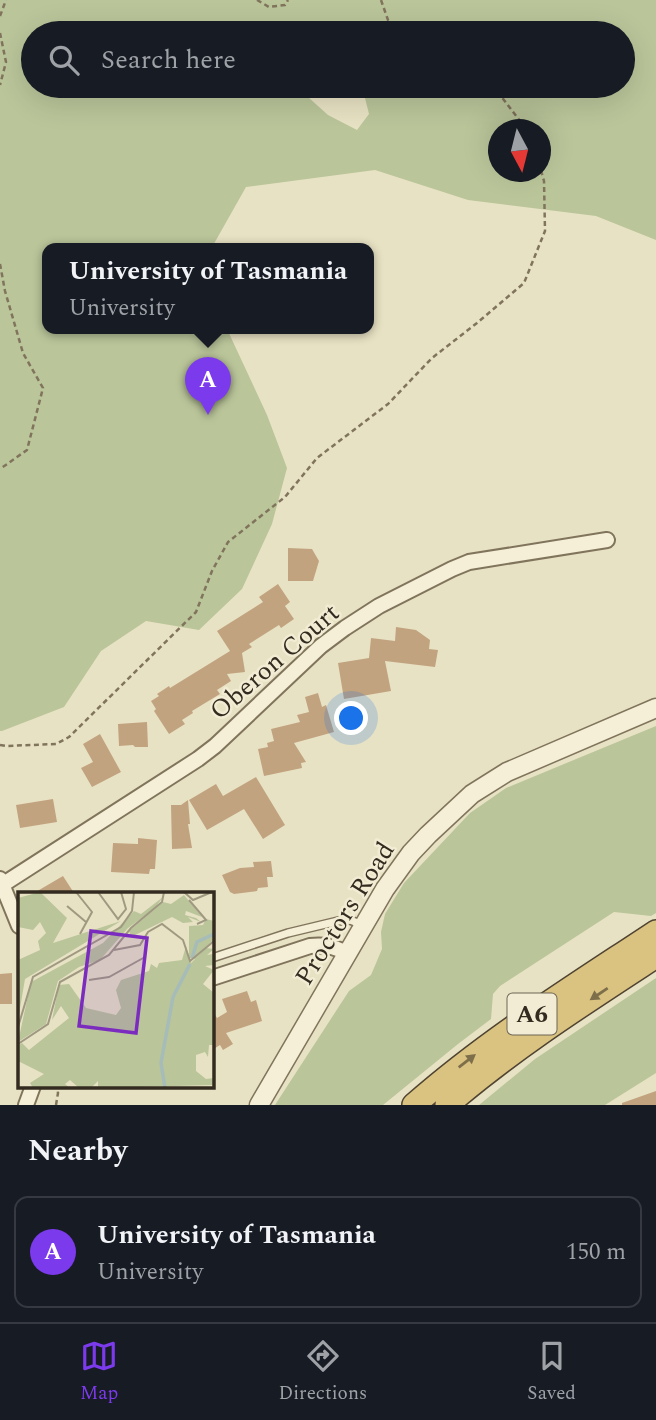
<!DOCTYPE html>
<style>
body{margin:0;font-family:Spectral,serif;background:#242831;color:#f1f3f6}
.compass{position:absolute;left:488px;top:119px;width:63px;height:63px;border-radius:50%;background:#171b24;box-shadow:0 7px 28px #0002;rotate:173deg}
.you{position:absolute;left:352px;top:719px;width:24px;height:24px;margin:-18px;border:5px solid #fff;border-radius:50%;background:#1a73e8;box-shadow:0 0 0 10px #1a73e833}
.badge{display:grid;place-items:center;width:46px;height:46px;border-radius:50%;background:#7c3aed;color:#fff;font-size:23px;font-weight:700}
.pin{position:absolute;translate:-50% -58px;filter:drop-shadow(0 2px 4px #0008)}
.pin::after{content:'';position:absolute;top:37px;width:24px;height:21px;background:inherit;clip-path:polygon(0 0,100% 0,50% 100%)}
.popup{position:absolute;left:42px;top:243px;width:332px;height:91px;box-sizing:border-box;display:grid;place-content:center;border-radius:14px;background:#171b24;filter:drop-shadow(0 2px 5px #0005);font-size:23px;white-space:nowrap;color:#9ea1a6}
.popup b{font-size:26px;color:#f1f3f6}
.popup::after{content:'';position:absolute;left:50%;top:100%;margin-left:-14px;border:14px solid transparent;border-top-color:#171b24}
.list{margin:0;padding:0;list-style:none}
h2{display:flex;justify-content:space-between;align-items:center;height:91px;margin:0;padding:0 28px;font-size:30px}
h2 small{font-size:23px;font-weight:400;color:#9ea1a6}
.list li{display:grid;grid-template-columns:46px 1fr auto;gap:21px;align-items:center;box-sizing:border-box;height:112px;margin:0 14px 14px;padding:0 14px;border:2px solid #363941;border-radius:14px}
.list b{display:block;font-size:26px;white-space:nowrap}
.list p{margin:0;font-size:23px;white-space:nowrap;color:#9ea1a6}
.list em{font-size:23px;font-style:normal;color:#9ea1a6}
.icon{flex:none;width:38px;height:38px;fill:none;stroke:currentColor;stroke-width:2;stroke-linecap:round;stroke-linejoin:round}
.map{position:relative;flex:none;width:656px;height:1105px;overflow:hidden}
.search{position:absolute;background:#171b24;box-shadow:0 7px 28px #0002;left:21px;right:21px;top:21px;height:77px;display:flex;align-items:center;gap:18px;box-sizing:border-box;padding:0 24px;border-radius:38px;color:#9ea1a6;font-size:26px}
.sheet{height:217px;background:#171b24}
nav{display:flex;justify-content:space-around;align-items:center;box-sizing:border-box;height:98px;border-top:2px solid #363941;background:#171b24;font-size:19px;color:#9ea1a6}
nav a{display:grid;justify-items:center;gap:4px}
nav .on{color:#7c3aed}
.map>svg:first-child{display:block}
.green{fill:#bac59a;fill-rule:evenodd}
.building{fill:#c2a37f}
.lines{fill:none;stroke-linecap:round;stroke-linejoin:round}
.service-casing{stroke:#81745d;stroke-width:10}
.minor-casing{stroke:#81745d;stroke-width:18}
.tertiary-casing{stroke:#81745d;stroke-width:21}
.trunk-casing{stroke:#4f4331;stroke-width:26}
.path{stroke:#81745d;stroke-width:2.5;stroke-dasharray:5 3.5;stroke-linecap:butt}
.service{stroke:#f4efd6;stroke-width:7}
.minor{stroke:#f4efd6;stroke-width:14}
.tertiary{stroke:#f4efd6;stroke-width:18}
.trunk{stroke:#dac280;stroke-width:23}
.oneway{fill:#7e6f4b}
.labels{text-anchor:middle;stroke-width:5;stroke-linejoin:round;paint-order:stroke}
.shield{fill:#f1ecd3;stroke:#6c6555;stroke-width:2}
.shield-label{font-size:24px;font-weight:bold;fill:#332b1f}
.street-label{font-size:26px;fill:#332b1f;stroke:#f1ecd3}
.inset-river{fill:none;stroke:#a6bcb8;stroke-width:3.5}
.inset-road{fill:none;stroke:#a09982;stroke-width:2}
.view{fill:#7b2cbf;fill-opacity:0.15;stroke:#7b2cbf;stroke-width:3.5}
.inset-edge{fill:none;stroke:#332b1f;stroke-width:3.5}
</style>
<div class="map">
<svg width="656" height="1105" viewBox="0 0 656 1105">
<rect width="100%" height="100%" fill="#e8e2c4"/>
<path class="green" d="M 0,0 L 656,0 L 656,240 L 596,216 L 468,200 L 375,170 L 246,187 L 211,249 L 47,249 L 47,329 L 227,329 L 267,415 L 287,468 L 272,524 L 242,589 L 199,630 L 146,621 L 101,651 L 64,707 L 2,731 L 0,731 ZM 420,23 L 432,33 L 623,33 L 623,86 L 409,86 L 398,97 L 363,90 L 369,114 L 357,130 L 328,115 L 308,97 L 317,86 L 33,86 L 33,33 L 394,33 ZM 498,130 L 540,130 L 540,172 L 498,172 Z
M 656,726 L 656,913 L 651,916 L 614,912 L 500,986 L 493,994 L 491,1019 L 458,1044 L 383,1105 L 275,1105 L 349,991 L 371,975 L 382,949 L 381,932 L 385,914 L 404,883 L 470,813 L 506,788 Z
M 656,978 L 656,1073 L 605,1105 L 479,1105 L 535,1059 Z"/>
<path class="building" d="M 288,548 L 312,549 L 319,561 L 313,581 L 288,581 Z
M 278,584 L 290,602 L 285,606 L 294,619 L 281,628 L 279,625 L 249,644 L 252,647 L 242,653 L 245,672 L 227,674 L 231,681 L 217,690 L 220,694 L 192,711 L 193,713 L 182,720 L 185,724 L 169,734 L 154,711 L 156,709 L 151,701 L 159,696 L 157,694 L 169,686 L 170,688 L 230,651 L 217,631 L 263,602 L 259,597 Z
M 396,627 L 416,630 L 430,640 L 429,649 L 438,650 L 435,667 L 385,661 L 391,691 L 344,699 L 338,663 L 369,658 L 371,638 L 395,641 Z
M 318,693 L 322,707 L 326,705 L 334,732 L 294,743 L 306,762 L 301,763 L 302,768 L 264,776 L 258,749 L 268,747 L 267,743 L 274,741 L 271,729 L 300,722 L 297,715 L 309,712 L 305,697 Z
M 147,722 L 148,747 L 135,747 L 133,745 L 119,746 L 118,724 Z
M 100,734 L 121,772 L 92,787 L 81,768 L 93,762 L 83,744 Z
M 256,777 L 285,825 L 263,839 L 244,809 L 207,830 L 189,800 L 216,784 L 223,796 Z
M 53,799 L 57,822 L 20,828 L 16,805 Z
M 188,800 L 190,824 L 188,824 L 192,848 L 172,849 L 171,805 L 181,805 Z
M 138,838 L 157,840 L 155,869 L 150,869 L 149,874 L 111,872 L 113,843 L 138,844 Z
M 271,861 L 273,877 L 267,877 L 268,887 L 258,888 L 257,891 L 234,894 L 230,892 L 222,875 L 240,868 L 254,867 L 253,862 Z
M 63,876 L 74,893 L 34,893 Z
M 12,973 L 12,1004 L 0,1004 L 0,974 Z
M 247,991 L 251,1002 L 256,1000 L 262,1021 L 226,1033 L 233,1044 L 223,1050 L 220,1045 L 212,1050 L 212,1014 L 214,1013 L 217,1018 L 227,1012 L 222,999 Z
M 656,1091 L 656,1105 L 622,1105 L 622,1103 Z"/>
<g class="lines">
<g class="service-casing">
<path id="service" d="M 212,958 L 288,933 L 338,921 L 350,920 L 363,925"/>
</g>
<g class="minor-casing">
<path id="minor" d="M 0,879 L 19,926
M 2,885 L 198,759 L 215,746 L 321,646 L 345,628 L 379,606 L 452,569 L 469,562 L 607,540
M 212,978 L 310,946 C 325,944 334,947 347,953
M 26,1105 L 33,1086"/>
</g>
<g class="tertiary-casing">
<path id="tertiary" d="M 259,1105 L 385,889 L 411,853 L 428,835 L 472,794 L 507,772 L 656,708"/>
</g>
<g class="trunk-casing">
<path id="trunk" d="M 414,1105 C 489,1039 573,987 656,932
M 447,1105 C 512,1049 584,1003 656,956"/>
</g>
<path class="path" d="M 257,0 L 269,7 L 285,5 L 288,0
M 381,0 L 388,20 L 407,33
M 0,16 L 6,0
M 0,33 L 6,62 L 0,85
M 491,86 L 497,91 L 527,130
M 0,264 L 5,291 L 23,353 L 43,388 L 27,450 L 0,469
M 0,745 L 6,746 L 56,744 L 69,737 L 196,612 L 212,571 L 228,542 L 285,497 L 317,458 L 388,404 L 432,358 L 477,323 L 524,283 L 545,231 L 544,181 L 540,167
M 56,1105 L 58,1093 L 57,1086"/>
<use href="#service" class="service"/>
<use href="#minor" class="minor"/>
<use href="#tertiary" class="tertiary"/>
<use href="#trunk" class="trunk"/>
</g>
<defs><path id="oneway-solid" d="M-6-.8H1V-3.2L6.5 0L1 3.2V.8H-6Z" transform="scale(1.75)"/></defs>
<g class="oneway">
<use href="#oneway-solid" transform="translate(599 994) rotate(146)"/>
<use href="#oneway-solid" transform="translate(467 1061) rotate(-38)"/>
</g>
<g class="labels">
<rect class="shield" x="507.5" y="993.5" width="49" height="41" rx="5"/>
<g class="shield-label">
<text x="532" y="1022">A6</text>
</g>
<g class="street-label">
<text transform="translate(274 661) rotate(-41)" y="9">Oberon Court</text>
<text transform="translate(344 913) rotate(-58)" y="9">Proctors Road</text>
</g>
</g>
<g transform="translate(18 892)">
<rect width="196" height="196" fill="#e8e2c4"/>
<path d="M 22,0 L 49,26 L 35,51 L 103,29 L 7,87 L 0,128 L 0,68 L 22,58 L 20,49 L 28,41 L 22,30 L 15,38 L 0,35 L 0,6 ZM 166,3 L 184,25 L 168,19 L 167,23 L 178,26 L 183,30 L 170,25 L 175,30 L 165,31 L 154,25 L 113,45 L 111,39 L 145,10 L 153,12 ZM 145,5 L 137,16 L 110,36 L 82,68 L 61,75 L 40,89 L 28,132 L 0,150 L 13,90 L 85,51 L 116,19 L 123,22 ZM 188,27 L 196,29 L 196,47 L 177,67 L 171,66 L 171,34 L 185,33 ZM 168,54 L 173,71 L 188,56 L 196,57 L 189,63 L 195,62 L 196,73 L 187,74 L 196,78 L 185,92 L 196,101 L 196,153 L 191,153 L 190,165 L 187,160 L 178,163 L 178,179 L 188,187 L 196,186 L 196,193 L 80,196 L 80,189 L 73,196 L 61,196 L 52,188 L 47,192 L 52,196 L 15,196 L 12,191 L 26,182 L 0,169 L 0,154 L 4,151 L 11,158 L 51,126 L 43,114 L 34,128 L 41,93 L 51,92 L 68,116 L 98,123 L 103,116 L 98,98 L 103,88 L 131,79 L 133,72 L 139,76 L 141,71 L 164,68 Z" fill="#bac59a"/>
<path class="inset-river" d="M 174,66 L 179,50 L 196,42M 147,196 L 143,171 L 155,105 L 172,72"/>
<path class="inset-road" d="M 58,0 L 74,20 L 62,42M 80,0 L 100,27 L 108,17 L 103,0M 166,0 L 175,8 L 194,0M 171,8 L 188,28 L 179,32M 49,14 L 68,30M 96,58 L 122,53 L 130,40 L 144,32 L 165,48 L 172,69 L 196,49M 71,88 L 91,85 L 127,65M 0,135 L 15,85 L 103,35 L 114,19 L 116,0M 0,152 L 30,132 L 42,90 L 91,63 L 113,36 L 144,10 L 146,0"/>
<path class="view" d="M 73,39 L 129,46 L 118,141 L 61,134 Z"/>
<rect width="196" height="196" class="inset-edge"/>
</g>
</svg>
<svg class="compass" viewBox="-18 -18 36 36"><path d="M0-13l5 13h-10z" fill="#e53935"/><path d="M0 13l5-13h-10z" fill="#9ea1a6"/></svg>
<div class="you"></div>
<div class="pin badge" style="left:208px;top:415px">A</div>
<div class="popup"><b>University of Tasmania</b>University</div>
<div class="search"><svg class="icon" aria-label="search" viewBox="0 0 24 24"><circle cx="10" cy="10" r="6"/><path d="M15 15l6 6"/></svg>Search here</div>
</div>
<section class="sheet">
<h2>Nearby<small></small></h2>
<ul class="list">
<li><span class="badge">A</span><div><b>University of Tasmania</b><p>University</p></div><em>150 m</em></li>
</ul>
</section>
<nav>
<a class="on"><svg class="icon" aria-label="map" viewBox="0 0 24 24"><path d="M3 6l6-2 6 2 6-2v14l-6 2-6-2-6 2zM9 4v14M15 6v14"/></svg>Map</a>
<a><svg class="icon" aria-label="directions" viewBox="0 0 24 24"><path d="M12 3l9 9-9 9-9-9zM9 14v-3h6M13 9l2 2-2 2"/></svg>Directions</a>
<a><svg class="icon" aria-label="saved" viewBox="0 0 24 24"><path d="M7 4h10v16l-5-4-5 4z"/></svg>Saved</a>
</nav>
